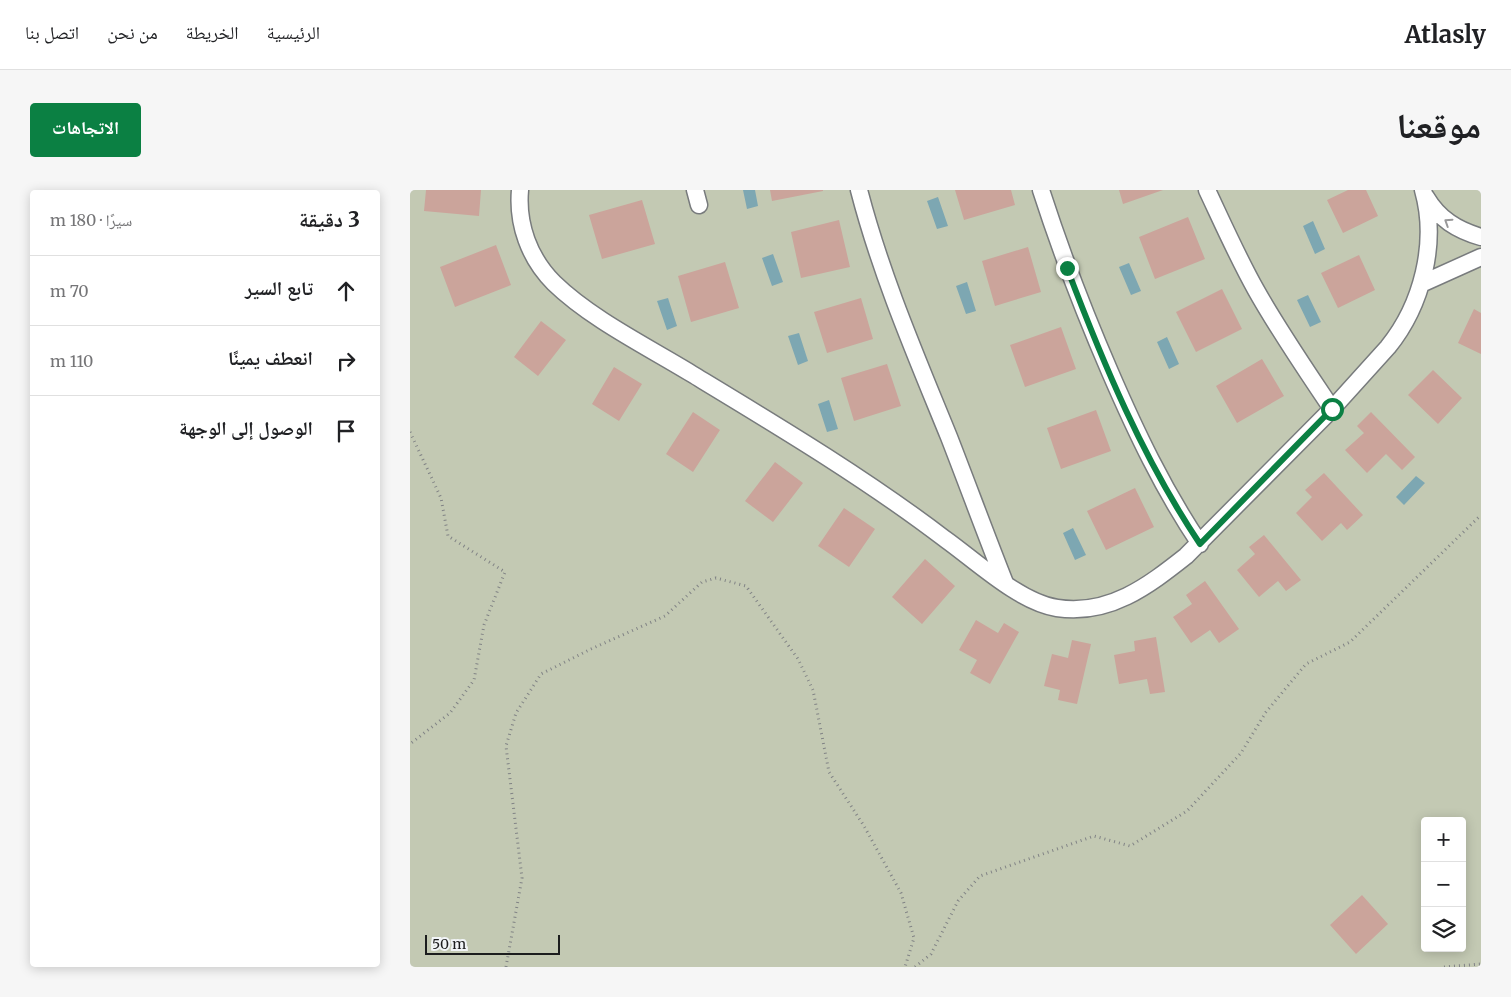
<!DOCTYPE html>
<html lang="ar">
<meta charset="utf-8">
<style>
body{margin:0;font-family:Merriweather,"Noto Naskh Arabic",serif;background:#f6f6f6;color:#202124;direction:rtl}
.controls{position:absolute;right:15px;bottom:15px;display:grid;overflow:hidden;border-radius:5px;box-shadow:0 2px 12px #0003}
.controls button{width:45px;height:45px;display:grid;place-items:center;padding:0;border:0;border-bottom:1px solid #e0e0e0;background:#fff;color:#202124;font:25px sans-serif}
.scale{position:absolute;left:15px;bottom:12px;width:135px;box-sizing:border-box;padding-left:5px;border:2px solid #1c1d1e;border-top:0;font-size:14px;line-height:18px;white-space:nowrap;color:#1c1d1e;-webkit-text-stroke:4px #f2f5f8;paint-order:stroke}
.stop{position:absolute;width:15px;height:15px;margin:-11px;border:4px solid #0b8043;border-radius:50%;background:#fff}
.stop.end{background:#0b8043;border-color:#fff;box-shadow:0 1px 5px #0008}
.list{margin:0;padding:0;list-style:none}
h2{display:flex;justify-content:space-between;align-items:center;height:65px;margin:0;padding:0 20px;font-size:21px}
h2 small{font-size:16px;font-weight:400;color:#757577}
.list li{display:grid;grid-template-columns:32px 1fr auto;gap:15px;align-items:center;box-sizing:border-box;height:70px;padding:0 20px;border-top:1px solid #e0e0e0}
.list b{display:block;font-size:19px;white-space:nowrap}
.list em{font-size:16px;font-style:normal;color:#757577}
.icon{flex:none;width:28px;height:28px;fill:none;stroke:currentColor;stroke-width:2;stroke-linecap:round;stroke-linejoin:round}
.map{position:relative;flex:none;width:1071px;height:777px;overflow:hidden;direction:ltr;border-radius:5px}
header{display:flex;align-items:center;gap:30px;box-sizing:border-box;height:70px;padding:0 25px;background:#fff;border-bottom:1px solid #e0e0e0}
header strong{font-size:24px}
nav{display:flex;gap:28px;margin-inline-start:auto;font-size:18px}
.intro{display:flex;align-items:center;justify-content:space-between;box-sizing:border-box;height:120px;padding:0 30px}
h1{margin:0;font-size:35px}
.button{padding:12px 22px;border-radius:5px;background:#0b8043;color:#fff;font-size:18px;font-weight:700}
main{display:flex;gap:30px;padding:0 30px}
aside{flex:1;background:#fff;border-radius:5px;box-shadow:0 2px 12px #0003}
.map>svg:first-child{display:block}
.green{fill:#c3c9b3;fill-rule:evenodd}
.water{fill:#7da7b2}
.building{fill:#cba49b}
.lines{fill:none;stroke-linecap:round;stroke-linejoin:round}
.street-casing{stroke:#787b7d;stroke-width:19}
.path{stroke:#818385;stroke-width:3;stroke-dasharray:1 4;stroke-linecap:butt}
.street{stroke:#fff;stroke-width:16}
.oneway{stroke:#99999a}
.route{stroke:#0b8043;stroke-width:6}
</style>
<header>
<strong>Atlasly</strong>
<nav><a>الرئيسية</a><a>الخريطة</a><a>من نحن</a><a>اتصل بنا</a></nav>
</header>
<div class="intro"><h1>موقعنا</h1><a class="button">الاتجاهات</a></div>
<main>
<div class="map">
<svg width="1071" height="777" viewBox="0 0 1071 777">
<rect width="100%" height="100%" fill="#e5e7ea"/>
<path class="green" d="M 0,0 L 1071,0 L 1071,777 L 0,777 ZM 1015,631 L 1052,631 L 1052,758 L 1015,758 Z"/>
<path class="water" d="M 333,0 L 345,0 L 348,16 L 337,19 Z
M 528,7 L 538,36 L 527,39 L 517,11 Z
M 903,31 L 915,59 L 905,64 L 893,36 Z
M 363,64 L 373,92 L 362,96 L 352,68 Z
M 719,73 L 731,101 L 721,105 L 709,77 Z
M 557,92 L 566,121 L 556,124 L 546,96 Z
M 898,105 L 911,132 L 900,137 L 887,110 Z
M 258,108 L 267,136 L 257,140 L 247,111 Z
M 389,143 L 398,171 L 388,175 L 378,146 Z
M 757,147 L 769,174 L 759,179 L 747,152 Z
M 419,210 L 428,239 L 417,242 L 408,214 Z
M 1006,286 L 1015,293 L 994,315 L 986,307 Z
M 663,338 L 676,365 L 665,370 L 653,343 Z"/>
<path class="building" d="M 16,0 L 71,0 L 69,26 L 14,21 Z
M 360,0 L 413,0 L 413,1 L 362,11 Z
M 545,0 L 601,0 L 605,15 L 554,30 Z
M 709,0 L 753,0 L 713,14 Z
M 938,0 L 956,0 L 968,26 L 933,43 L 917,10 Z
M 232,10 L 245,54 L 192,69 L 179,25 Z
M 778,27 L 795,69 L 745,89 L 729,47 Z
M 429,30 L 440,77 L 391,88 L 381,42 Z
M 86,55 L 101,95 L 45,117 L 30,77 Z
M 618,57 L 631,102 L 585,116 L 572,71 Z
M 949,65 L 965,100 L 928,118 L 911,83 Z
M 315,72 L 329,118 L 281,132 L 268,86 Z
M 812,99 L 832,139 L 786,162 L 766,122 Z
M 451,108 L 463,149 L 417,163 L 404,122 Z
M 1064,119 L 1071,123 L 1071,164 L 1048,153 Z
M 131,131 L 156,150 L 128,186 L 104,167 Z
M 651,137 L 666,179 L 615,197 L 600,155 Z
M 852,169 L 874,206 L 827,233 L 806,196 Z
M 477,174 L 491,216 L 444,231 L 431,188 Z
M 204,177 L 232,194 L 209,231 L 182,214 Z
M 1023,180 L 1052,208 L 1028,234 L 998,205 Z
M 686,220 L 701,261 L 651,279 L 637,238 Z
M 283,222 L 310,240 L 283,282 L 256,264 Z
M 961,222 L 1005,267 L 992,280 L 976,264 L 957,283 L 935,260 L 954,243 L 947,236 Z
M 365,272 L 393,293 L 363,332 L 335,311 Z
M 914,283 L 953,325 L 937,340 L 931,333 L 912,351 L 886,323 L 902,307 L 895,300 Z
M 725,298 L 744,337 L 696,360 L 677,321 Z
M 434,318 L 465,339 L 439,377 L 408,356 Z
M 854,345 L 891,390 L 876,401 L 868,391 L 849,407 L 827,380 L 845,364 L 839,357 Z
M 515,369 L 545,396 L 512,434 L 482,407 Z
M 795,391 L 829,439 L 809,453 L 800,440 L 781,453 L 763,427 L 782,414 L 776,405 Z
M 566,430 L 588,443 L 594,433 L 609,442 L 580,494 L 560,483 L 567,470 L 549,460 Z
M 746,447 L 755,502 L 740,504 L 737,489 L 709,494 L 704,465 L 725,461 L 724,451 Z
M 662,450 L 681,454 L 667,514 L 648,510 L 650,500 L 634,496 L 642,464 L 658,468 Z
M 952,705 L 978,734 L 946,764 L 920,735 Z"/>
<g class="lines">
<g class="street-casing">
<path id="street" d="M 110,0 C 107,34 119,68 144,93 C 181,129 238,157 282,184 C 368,236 455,288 535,349 C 566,371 609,412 647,418 C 699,426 738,396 776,366 L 922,219 L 978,157 C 1012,115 1028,53 1013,0
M 285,0 L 289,15
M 449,0 C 471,85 506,166 539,247 C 558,296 576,345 595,393
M 631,0 C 651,62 674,122 700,182 C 726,242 753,299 790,354
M 797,0 C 813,34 828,68 846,100 C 869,141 896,180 922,219
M 1016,7 C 1029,29 1047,40 1071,47
M 1011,94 L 1071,67"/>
</g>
<path class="path" d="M 0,242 L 31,308 L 38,346 L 95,382 L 74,435 L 64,490 L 40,523 L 0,554
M 96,777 L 112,688 L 96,556 L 106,523 L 131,484 L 181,459 L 255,426 L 292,392 L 306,388 L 336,396 L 388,469 L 403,500 L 419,582 L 454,636 L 491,703 L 504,748 L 495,777
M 505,777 L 521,764 L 548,711 L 570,686 L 684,646 L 720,656 L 777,621 L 831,563 L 856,522 L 896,474 L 940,452 L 1071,325
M 1034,777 L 1071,774"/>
<use href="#street" class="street"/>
</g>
<defs><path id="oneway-chevron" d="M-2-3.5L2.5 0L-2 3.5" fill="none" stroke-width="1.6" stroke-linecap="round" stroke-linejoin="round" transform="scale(1.25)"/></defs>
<use class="oneway" href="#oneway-chevron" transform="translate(1038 32) rotate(-147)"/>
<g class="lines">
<path class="route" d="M 657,78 C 693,173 733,269 790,354 L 922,219"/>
</g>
</svg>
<div class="controls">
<button>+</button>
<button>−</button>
<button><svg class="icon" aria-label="layers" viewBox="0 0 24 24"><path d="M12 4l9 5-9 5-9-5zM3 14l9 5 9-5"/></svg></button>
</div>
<div class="scale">50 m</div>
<div class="stop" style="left:922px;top:219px"></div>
<div class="stop end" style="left:657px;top:78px"></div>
</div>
<aside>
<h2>3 دقيقة<small>سيرًا · 180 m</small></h2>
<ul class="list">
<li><svg class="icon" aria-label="ahead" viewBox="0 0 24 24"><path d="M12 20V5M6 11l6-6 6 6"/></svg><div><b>تابع السير</b></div><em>70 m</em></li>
<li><svg class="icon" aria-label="right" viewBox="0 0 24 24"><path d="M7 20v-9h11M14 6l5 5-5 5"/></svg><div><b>انعطف يمينًا</b></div><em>110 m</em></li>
<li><svg class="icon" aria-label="arrive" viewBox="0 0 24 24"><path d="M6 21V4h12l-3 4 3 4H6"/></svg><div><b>الوصول إلى الوجهة</b></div></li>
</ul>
</aside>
</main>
